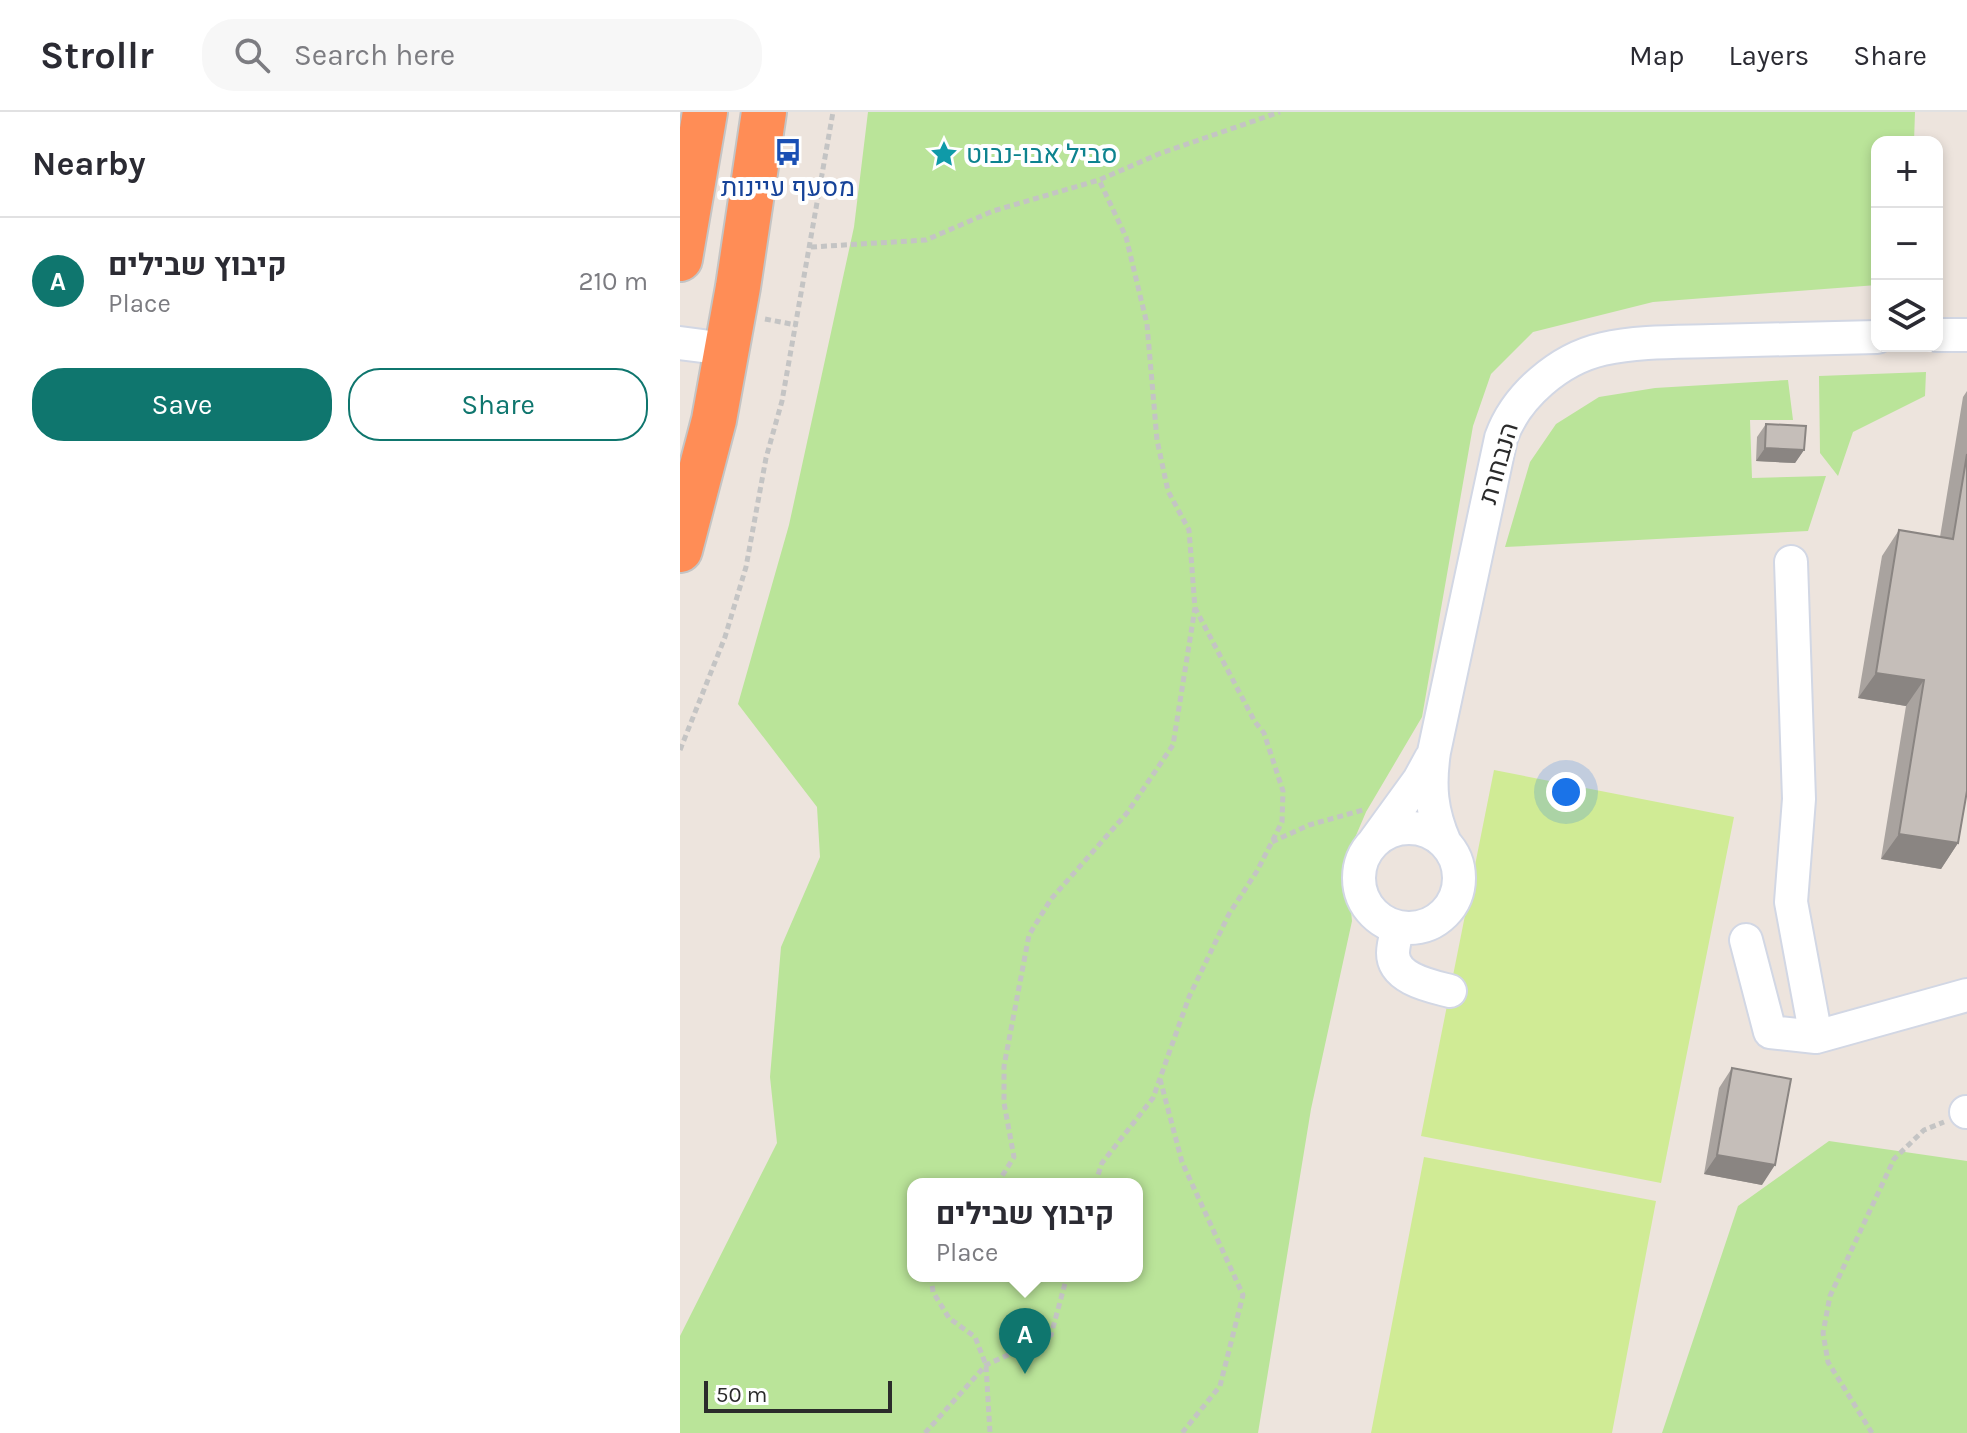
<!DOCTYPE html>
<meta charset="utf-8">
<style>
body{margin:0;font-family:Karla,Heebo,sans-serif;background:#f7f7f7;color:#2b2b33}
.controls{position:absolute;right:24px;top:24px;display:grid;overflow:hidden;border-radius:16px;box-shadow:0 4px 12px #0003}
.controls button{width:72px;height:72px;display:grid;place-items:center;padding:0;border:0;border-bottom:2px solid #e1e1e2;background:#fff;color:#2b2b33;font:40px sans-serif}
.scale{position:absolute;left:24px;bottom:20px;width:188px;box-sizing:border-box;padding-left:8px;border:4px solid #2b2b2b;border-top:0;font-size:22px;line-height:28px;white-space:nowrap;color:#2b2b2b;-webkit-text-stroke:6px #fff;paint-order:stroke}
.you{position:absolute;left:886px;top:680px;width:28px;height:28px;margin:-20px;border:6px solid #fff;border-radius:50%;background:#1a73e8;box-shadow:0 0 0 12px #1a73e833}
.badge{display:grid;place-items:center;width:52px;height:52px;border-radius:50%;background:#0f766e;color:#fff;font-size:26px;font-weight:700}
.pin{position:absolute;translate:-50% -66px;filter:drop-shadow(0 2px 4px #0008)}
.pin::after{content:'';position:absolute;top:42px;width:28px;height:24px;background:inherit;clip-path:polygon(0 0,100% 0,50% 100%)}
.popup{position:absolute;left:227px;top:1066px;width:236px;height:104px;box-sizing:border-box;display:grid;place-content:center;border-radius:16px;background:#fff;filter:drop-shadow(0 2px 6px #0005);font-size:26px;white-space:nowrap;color:#7c7c81}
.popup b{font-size:30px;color:#2b2b33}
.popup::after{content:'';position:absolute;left:50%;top:100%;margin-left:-16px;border:16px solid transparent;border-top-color:#fff}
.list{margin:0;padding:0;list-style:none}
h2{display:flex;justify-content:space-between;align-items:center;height:104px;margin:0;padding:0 32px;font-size:34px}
h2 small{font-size:26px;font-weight:400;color:#7c7c81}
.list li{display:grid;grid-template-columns:52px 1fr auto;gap:24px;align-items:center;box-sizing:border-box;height:128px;padding:0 32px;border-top:2px solid #e1e1e2}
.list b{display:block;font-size:30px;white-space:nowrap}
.list p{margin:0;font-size:26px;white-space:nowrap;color:#7c7c81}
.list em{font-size:26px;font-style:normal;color:#7c7c81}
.actions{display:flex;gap:16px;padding:24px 32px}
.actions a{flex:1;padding:18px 0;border:2px solid #0f766e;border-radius:32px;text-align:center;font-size:28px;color:#0f766e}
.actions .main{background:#0f766e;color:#fff}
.icon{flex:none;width:44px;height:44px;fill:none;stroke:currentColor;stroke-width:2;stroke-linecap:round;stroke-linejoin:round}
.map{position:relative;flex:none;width:1287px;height:1321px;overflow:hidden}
header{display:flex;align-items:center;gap:48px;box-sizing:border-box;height:112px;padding:0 40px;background:#fff;border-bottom:2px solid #e1e1e2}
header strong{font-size:38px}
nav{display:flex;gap:44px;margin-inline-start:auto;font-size:28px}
.search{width:560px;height:72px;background:#f7f7f7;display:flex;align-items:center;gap:20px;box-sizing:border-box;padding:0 28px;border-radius:32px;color:#7c7c81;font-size:30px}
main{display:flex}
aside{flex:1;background:#fff}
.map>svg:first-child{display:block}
.green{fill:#bae499;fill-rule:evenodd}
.pitch{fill:#d0eb95}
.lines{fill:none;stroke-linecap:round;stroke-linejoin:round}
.minor-casing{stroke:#d2d7e4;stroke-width:36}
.highway-casing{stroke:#c4c4c4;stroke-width:48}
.path{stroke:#c4c4c4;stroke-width:5;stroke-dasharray:6 4;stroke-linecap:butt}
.minor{stroke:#fff;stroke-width:32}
.highway{stroke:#ff8d56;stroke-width:44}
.wall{fill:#a9a39f}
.shaded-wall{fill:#8a8582}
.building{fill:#c5beb9;stroke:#8a8582;stroke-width:2}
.labels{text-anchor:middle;stroke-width:8;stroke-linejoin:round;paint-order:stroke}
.culture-label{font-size:26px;fill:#0d838f;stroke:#fff;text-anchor:start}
.transit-label{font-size:26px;fill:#164399;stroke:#fff}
.street-label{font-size:26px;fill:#2b2b2b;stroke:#fff}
</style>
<header>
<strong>Strollr</strong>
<div class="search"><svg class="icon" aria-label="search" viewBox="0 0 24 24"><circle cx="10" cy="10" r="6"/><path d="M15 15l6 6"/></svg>Search here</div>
<nav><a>Map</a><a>Layers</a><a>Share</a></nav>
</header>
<main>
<aside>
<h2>Nearby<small></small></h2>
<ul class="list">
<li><span class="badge">A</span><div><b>קיבוץ שבילים</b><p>Place</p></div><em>210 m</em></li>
</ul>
<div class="actions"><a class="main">Save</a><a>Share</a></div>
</aside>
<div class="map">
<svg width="1287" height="1321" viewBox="0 0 1287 1321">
<rect width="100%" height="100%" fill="#ede4dd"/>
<path class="green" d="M 188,0 L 1235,0 L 1234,30 L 1197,30 L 1197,173 L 973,190 L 853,220 L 811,262 L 793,314 L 742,605 L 686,700 L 666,747 L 672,809 L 631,997 L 578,1321 L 0,1321 L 0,1224 L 97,1031 L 90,965 L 101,835 L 140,745 L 137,695 L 58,592 L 109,413 L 174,115 ZM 457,1072 L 457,1164 L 233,1164 L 233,1072 Z
M 1246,260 L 1245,284 L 1173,320 L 1158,364 L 1140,341 L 1139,264 Z
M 1108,268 L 1113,308 L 1070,308 L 1072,366 L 1146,364 L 1128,419 L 825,435 L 850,350 L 876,312 L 919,285 L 975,276 Z
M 1149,1029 L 1287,1049 L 1287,1321 L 982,1321 L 1058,1094 Z"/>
<path class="pitch" d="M 814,658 L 1054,705 L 981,1071 L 741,1024 Z
M 744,1045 L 976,1089 L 932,1321 L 691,1321 Z"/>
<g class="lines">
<g class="minor-casing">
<path id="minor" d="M 1257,223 L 1287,223
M 0,231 L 46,237
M 1111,450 L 1119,687 L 1111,790 L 1136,925 L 1287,883
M679 766a50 50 0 1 1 100 0a50 50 0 1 1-100 0Z
M 694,730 L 739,668 L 751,646
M 765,731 C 751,699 749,674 754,640 L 821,326 C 836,284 879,247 923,237 C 958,229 997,230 1032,229 C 1087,228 1142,226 1197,225
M 718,815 C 716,823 713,833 713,841 C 713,867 751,874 770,879
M 1066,828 L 1090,920 L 1136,925
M 1286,1000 L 1287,1000"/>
</g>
<g class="highway-casing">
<path id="highway" d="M 0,147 L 25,0
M 0,438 L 34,308 L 58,175 L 84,0"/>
</g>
<path class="path" d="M 131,135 L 246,128 L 313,99 L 419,68 L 481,41 L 600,0
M 85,207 L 116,213
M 0,638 L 45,525 L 66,455 L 86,346 L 102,289 L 153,0
M 592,730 L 629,713 L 683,698
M 480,967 L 502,1050 L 563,1183 L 540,1274 L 502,1321
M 317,1072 L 334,1045 L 324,991 L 324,954 L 349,823 L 371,787 L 447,701 L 493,633 L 515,496 L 509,418 L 488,379 L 477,328 L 467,212 L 446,125 L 419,68
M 415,1072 L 422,1051 L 473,986 L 509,885 L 549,802 L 577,759 L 602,710 L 603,679 L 584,621 L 575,610 L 515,496
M 251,1164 L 253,1180 L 269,1206 L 295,1225 L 306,1253 L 310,1321
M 245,1321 L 306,1253 L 371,1223 L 387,1164
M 1192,1321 L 1148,1250 L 1143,1221 L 1150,1184 L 1214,1047 L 1244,1018 L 1264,1010"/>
<use href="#minor" class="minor"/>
<use href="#highway" class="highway"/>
</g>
<path class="wall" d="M 1287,279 L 1287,679 L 1278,731 L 1261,757 L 1201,747 L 1226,594 L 1178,586 L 1202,444 L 1219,418 L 1260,425 L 1283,285 Z
M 1086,312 L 1124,338 L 1115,351 L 1076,349 L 1077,325 Z
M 1052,956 L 1082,1073 L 1024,1062 L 1039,976 Z"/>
<path class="shaded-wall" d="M 1085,336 L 1124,338 L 1115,351 L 1076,349 Z
M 1196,561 L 1244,568 L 1226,594 L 1178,586 Z
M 1219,722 L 1278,731 L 1261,757 L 1201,747 Z
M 1037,1043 L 1095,1053 L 1082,1073 L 1024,1062 Z"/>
<path class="building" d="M 1086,312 L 1126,314 L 1124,338 L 1085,336 Z
M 1287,342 L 1287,679 L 1278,731 L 1219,722 L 1244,568 L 1196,561 L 1219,418 L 1273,427 Z
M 1052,956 L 1111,967 L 1095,1053 L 1037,1043 Z"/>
<defs>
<g id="bus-bare" transform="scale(2.16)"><path d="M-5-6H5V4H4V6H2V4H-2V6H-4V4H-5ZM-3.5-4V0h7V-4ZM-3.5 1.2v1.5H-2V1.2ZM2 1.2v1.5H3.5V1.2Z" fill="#1a4fb4" stroke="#fff" stroke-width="2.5" paint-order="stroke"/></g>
<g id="sight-bare" transform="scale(2.16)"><path d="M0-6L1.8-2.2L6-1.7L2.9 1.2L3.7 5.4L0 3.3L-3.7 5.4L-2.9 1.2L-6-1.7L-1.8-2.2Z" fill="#0f9aa8" stroke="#fff" stroke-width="2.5" paint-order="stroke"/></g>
</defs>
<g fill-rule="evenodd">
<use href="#bus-bare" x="108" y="40"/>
<use href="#sight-bare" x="264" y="42"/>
</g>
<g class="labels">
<g class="culture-label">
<text x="286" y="51">סביל אבו-נבוט</text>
</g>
<g class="transit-label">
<text x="108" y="84">מסעף עיינות</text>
</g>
<g class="street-label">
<text transform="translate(818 351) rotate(-74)" y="9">הנבחרת</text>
</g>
</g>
</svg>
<div class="controls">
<button>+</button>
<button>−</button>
<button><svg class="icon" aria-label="layers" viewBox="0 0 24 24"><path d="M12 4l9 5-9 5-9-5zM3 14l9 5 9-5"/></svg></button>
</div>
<div class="scale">50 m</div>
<div class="you"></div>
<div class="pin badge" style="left:345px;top:1262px">A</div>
<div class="popup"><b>קיבוץ שבילים</b>Place</div>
</div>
</main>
